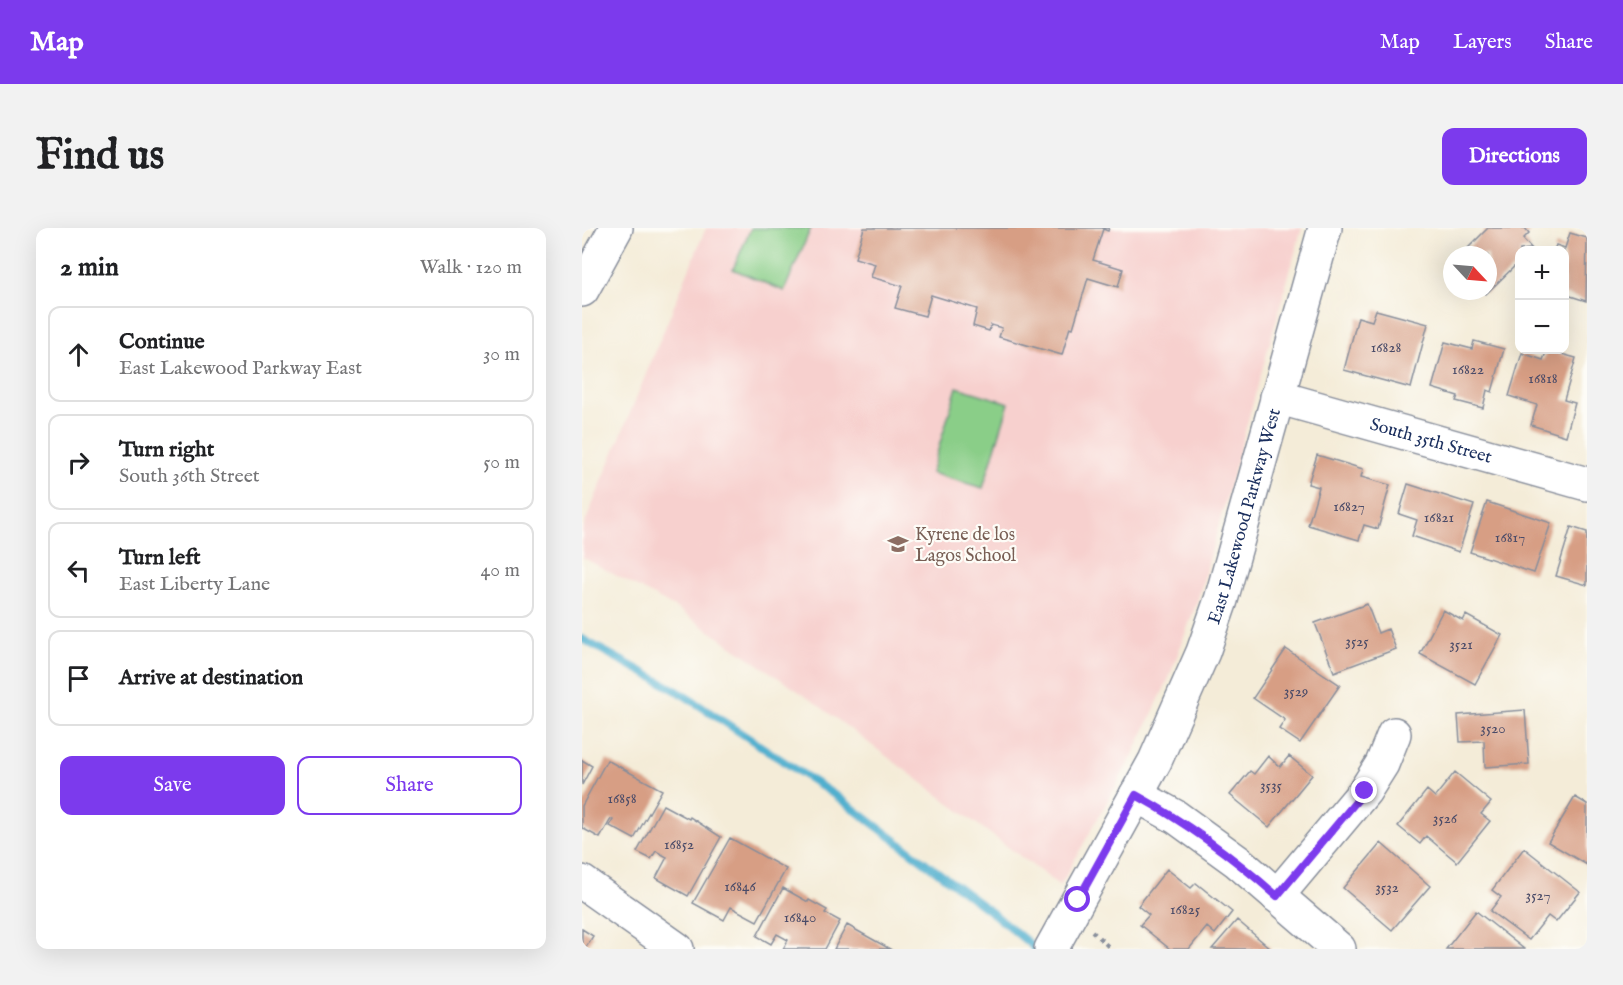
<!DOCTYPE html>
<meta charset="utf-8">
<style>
body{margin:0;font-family:"IM FELL English",serif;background:#f2f2f2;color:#202124}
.controls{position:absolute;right:18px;top:18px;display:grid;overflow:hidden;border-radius:12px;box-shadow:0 6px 24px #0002}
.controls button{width:54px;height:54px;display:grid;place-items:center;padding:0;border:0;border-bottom:2px solid #e0e0e0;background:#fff;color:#202124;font:30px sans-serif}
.compass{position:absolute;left:861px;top:18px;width:54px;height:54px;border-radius:50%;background:#fff;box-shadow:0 6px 24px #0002;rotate:116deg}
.stop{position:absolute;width:18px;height:18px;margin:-14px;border:4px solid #7c3aed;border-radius:50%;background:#fff}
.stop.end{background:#7c3aed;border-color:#fff;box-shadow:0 2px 6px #0008}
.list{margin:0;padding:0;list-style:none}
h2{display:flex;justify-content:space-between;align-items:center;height:78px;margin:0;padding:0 24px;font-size:26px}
h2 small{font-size:20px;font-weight:400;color:#757577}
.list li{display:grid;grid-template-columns:39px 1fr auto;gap:18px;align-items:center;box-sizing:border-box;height:96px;margin:0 12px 12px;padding:0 12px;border:2px solid #e0e0e0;border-radius:12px}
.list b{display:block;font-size:22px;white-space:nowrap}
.list p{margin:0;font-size:20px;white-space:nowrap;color:#757577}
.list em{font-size:20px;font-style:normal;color:#757577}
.actions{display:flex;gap:12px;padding:18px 24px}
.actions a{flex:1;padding:14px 0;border:2px solid #7c3aed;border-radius:12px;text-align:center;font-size:21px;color:#7c3aed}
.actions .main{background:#7c3aed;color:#fff}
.icon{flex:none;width:33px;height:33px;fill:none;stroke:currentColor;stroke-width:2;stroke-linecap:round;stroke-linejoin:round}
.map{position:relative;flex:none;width:1005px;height:721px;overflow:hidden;border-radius:12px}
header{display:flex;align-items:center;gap:36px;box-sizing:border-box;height:84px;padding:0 30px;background:#7c3aed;color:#fff}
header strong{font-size:28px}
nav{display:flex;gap:33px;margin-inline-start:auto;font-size:21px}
.intro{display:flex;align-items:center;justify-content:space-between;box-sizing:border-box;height:144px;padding:0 36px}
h1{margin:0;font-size:42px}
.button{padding:15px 27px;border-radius:12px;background:#7c3aed;color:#fff;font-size:21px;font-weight:700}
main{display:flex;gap:36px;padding:0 36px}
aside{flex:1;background:#fff;border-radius:12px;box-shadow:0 6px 24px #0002}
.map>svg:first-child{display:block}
.built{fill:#f7d0ce}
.green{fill:#8ace88;stroke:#527e73;stroke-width:1.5}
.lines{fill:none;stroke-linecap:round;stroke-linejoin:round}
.stream{stroke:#50afce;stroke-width:8}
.building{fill:#d79e84}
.minor-casing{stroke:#888e9b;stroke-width:36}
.highway-casing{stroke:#888e9b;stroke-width:36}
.path{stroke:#888e9b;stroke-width:4;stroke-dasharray:4.5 4.5;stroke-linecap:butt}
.minor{stroke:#fff;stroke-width:33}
.highway{stroke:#fff;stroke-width:33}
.route{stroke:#7c3aed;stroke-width:8}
.labels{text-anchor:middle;stroke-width:4.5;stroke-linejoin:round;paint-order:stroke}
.number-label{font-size:15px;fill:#4a4b68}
.street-label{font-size:18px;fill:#1b2f5e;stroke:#fdfcf7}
.education-label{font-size:18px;fill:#785e54;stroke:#fdfcf7;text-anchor:start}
</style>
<header>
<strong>Map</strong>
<nav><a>Map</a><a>Layers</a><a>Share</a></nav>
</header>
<div class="intro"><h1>Find us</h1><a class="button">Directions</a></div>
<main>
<aside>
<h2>2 min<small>Walk · 120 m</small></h2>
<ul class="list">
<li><svg class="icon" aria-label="ahead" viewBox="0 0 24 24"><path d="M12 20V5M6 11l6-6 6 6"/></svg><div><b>Continue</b><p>East Lakewood Parkway East</p></div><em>30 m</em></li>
<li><svg class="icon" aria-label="right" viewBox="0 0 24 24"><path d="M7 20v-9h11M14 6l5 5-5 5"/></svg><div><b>Turn right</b><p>South 36th Street</p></div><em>50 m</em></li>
<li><svg class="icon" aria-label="left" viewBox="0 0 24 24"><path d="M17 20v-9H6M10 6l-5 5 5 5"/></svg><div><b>Turn left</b><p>East Liberty Lane</p></div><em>40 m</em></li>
<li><svg class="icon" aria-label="arrive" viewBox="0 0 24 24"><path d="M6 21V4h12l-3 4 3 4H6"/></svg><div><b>Arrive at destination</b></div></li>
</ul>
<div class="actions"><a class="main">Save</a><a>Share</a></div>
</aside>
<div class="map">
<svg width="1005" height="721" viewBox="0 0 1005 721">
<rect width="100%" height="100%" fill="#fdfcf7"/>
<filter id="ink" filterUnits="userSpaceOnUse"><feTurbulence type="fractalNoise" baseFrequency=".0167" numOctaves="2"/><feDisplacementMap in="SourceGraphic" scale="12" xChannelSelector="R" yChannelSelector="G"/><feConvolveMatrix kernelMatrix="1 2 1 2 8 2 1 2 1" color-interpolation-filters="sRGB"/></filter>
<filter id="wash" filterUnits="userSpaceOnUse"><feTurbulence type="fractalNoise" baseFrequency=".008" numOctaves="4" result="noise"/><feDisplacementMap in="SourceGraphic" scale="24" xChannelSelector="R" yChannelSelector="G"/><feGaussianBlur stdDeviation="1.35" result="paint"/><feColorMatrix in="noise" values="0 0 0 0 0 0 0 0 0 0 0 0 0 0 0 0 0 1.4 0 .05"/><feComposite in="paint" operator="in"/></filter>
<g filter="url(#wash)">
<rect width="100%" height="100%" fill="#f4ecd8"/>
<path class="built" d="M 124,0 L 720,0 L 616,371 L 587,450 L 549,531 L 478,658 L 232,474 L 94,380 L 0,329 L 0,302 Z"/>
<path class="green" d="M 169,0 L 229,0 L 202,63 L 151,41 Z
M 375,159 L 427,175 L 401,260 L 349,245 Z"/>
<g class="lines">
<path class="stream" d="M 0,411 L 97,464 L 257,570 L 413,687 L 454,721"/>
</g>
<g id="blocks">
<path class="building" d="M 282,0 L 527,0 L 526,3 L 521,1 L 511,32 L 541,41 L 536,59 L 506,50 L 491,100 L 488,99 L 480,127 L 417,109 L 420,100 L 409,97 L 407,103 L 391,98 L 395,81 L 349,67 L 343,88 L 313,80 L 320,58 L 289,49 L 293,36 L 273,30 Z
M 906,0 L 943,0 L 947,5 L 941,11 L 950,21 L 938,22 L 938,33 L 904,66 L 901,63 L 906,63 L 906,27 L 879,27 Z
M 988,5 L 1005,10 L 1004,73 L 982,66 L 982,22 L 972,22 L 974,17 L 983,20 Z
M 794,82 L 846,96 L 829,160 L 762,142 L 776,89 L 790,93 Z
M 892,113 L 922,121 L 910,164 L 905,162 L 901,180 L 874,173 L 876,168 L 850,160 L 863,114 L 890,121 Z
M 965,122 L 994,130 L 982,172 L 993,175 L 984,208 L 949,197 L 955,177 L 927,168 L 940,125 L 961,132 Z
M 735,227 L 781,241 L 779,249 L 808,257 L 796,301 L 782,297 L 777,312 L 726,297 L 737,259 L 726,256 Z
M 826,256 L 892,277 L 877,324 L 830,308 L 835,292 L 817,286 Z
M 905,274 L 969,295 L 952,345 L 888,324 Z
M 989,299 L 1005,304 L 1005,357 L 974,348 Z
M 785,376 L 796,405 L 806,401 L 814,421 L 752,444 L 733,395 Z
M 861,382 L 881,393 L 884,387 L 920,407 L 893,456 L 838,426 Z
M 704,421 L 758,457 L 718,515 L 697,501 L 703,492 L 671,470 Z
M 943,482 L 947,536 L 903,539 L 902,513 L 878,514 L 876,487 Z
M 686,528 L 698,539 L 707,528 L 730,547 L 687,599 L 648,567 L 668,543 L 672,546 Z
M 0,532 L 10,538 L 0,557 Z
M 25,532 L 80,562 L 52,611 L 28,598 L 31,592 L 29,591 L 18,610 L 0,600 L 0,578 Z
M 873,544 L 909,574 L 899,586 L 908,593 L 875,634 L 844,608 L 838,616 L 816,598 L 845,562 L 853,569 Z
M 993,569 L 1005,576 L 1005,637 L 966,614 Z
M 81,577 L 107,591 L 108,589 L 139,609 L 106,668 L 74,650 L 85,629 L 74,623 L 69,631 L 55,624 Z
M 148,610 L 204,641 L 175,693 L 149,679 L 142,692 L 111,675 Z
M 799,615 L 848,658 L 810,702 L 761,660 Z
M 942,620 L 998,664 L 974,694 L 966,688 L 947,712 L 908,683 L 919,669 L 910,662 Z
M 585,641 L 609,660 L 614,655 L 650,684 L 633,706 L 625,699 L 607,721 L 588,721 L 558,697 L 567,687 L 556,678 Z
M 201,660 L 226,674 L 227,672 L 245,682 L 243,685 L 258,693 L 243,721 L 201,721 L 206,712 L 195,706 L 189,716 L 175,708 Z
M 894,683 L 942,721 L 864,721 Z
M 655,692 L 689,721 L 630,721 Z
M 265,697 L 308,721 L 252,721 Z
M 0,701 L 11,708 L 3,721 L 0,721 Z"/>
</g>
</g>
<g filter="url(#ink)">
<use href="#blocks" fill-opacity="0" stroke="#888e9b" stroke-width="1.5"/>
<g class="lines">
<g class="minor-casing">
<g id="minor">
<path id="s1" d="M 695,169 L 1005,256"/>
<path d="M 554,567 L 594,589 L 656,634 L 757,721"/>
<path d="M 0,654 L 95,721"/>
<path d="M 695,668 L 783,563 L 800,536 L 812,506"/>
<path id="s2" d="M 469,721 L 573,533 L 621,424 L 639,372 L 743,0"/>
</g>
</g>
<g class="highway-casing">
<path id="highway" d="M 0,62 L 34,0"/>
</g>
<path class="path" d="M 510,703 L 529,721"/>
<use href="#minor" class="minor"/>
<use href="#highway" class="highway"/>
</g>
</g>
<g class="lines" filter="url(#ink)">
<path class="route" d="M 496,672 L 554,567 C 605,595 651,629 695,668 L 783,563"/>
</g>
<defs>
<g id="school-bare" transform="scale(1.62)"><path d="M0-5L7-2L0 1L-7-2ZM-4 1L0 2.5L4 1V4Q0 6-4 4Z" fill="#8d6e63" stroke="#fdfcf7" stroke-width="2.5" paint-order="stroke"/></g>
</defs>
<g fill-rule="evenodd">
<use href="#school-bare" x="316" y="316"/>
</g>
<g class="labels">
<g class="number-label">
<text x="804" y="124">16828</text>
<text x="886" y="146">16822</text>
<text x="961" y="155">16818</text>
<text x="767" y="283">16827</text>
<text x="857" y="294">16821</text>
<text x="928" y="314">16817</text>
<text x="775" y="418">3525</text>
<text x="879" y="421">3521</text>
<text x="714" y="468">3529</text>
<text x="911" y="505">3520</text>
<text x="689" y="562">3535</text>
<text x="40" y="575">16858</text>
<text x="863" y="595">3526</text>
<text x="97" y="621">16852</text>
<text x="158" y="663">16846</text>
<text x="805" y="664">3532</text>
<text x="956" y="672">3527</text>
<text x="603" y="686">16825</text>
<text x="218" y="694">16840</text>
</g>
<g class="street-label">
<text dy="6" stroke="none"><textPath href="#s1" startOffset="160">South 35th Street</textPath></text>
<text dy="6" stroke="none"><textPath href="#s2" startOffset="476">East Lakewood Parkway West</textPath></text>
</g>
<g class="education-label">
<text x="333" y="312">Kyrene de los<tspan x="333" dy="21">Lagos School</tspan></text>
</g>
</g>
</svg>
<div class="controls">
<button>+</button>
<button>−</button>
</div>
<svg class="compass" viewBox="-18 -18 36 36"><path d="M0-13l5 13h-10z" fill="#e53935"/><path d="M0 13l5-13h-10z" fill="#757577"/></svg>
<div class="stop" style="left:496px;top:672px"></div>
<div class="stop end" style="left:783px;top:563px"></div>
</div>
</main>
